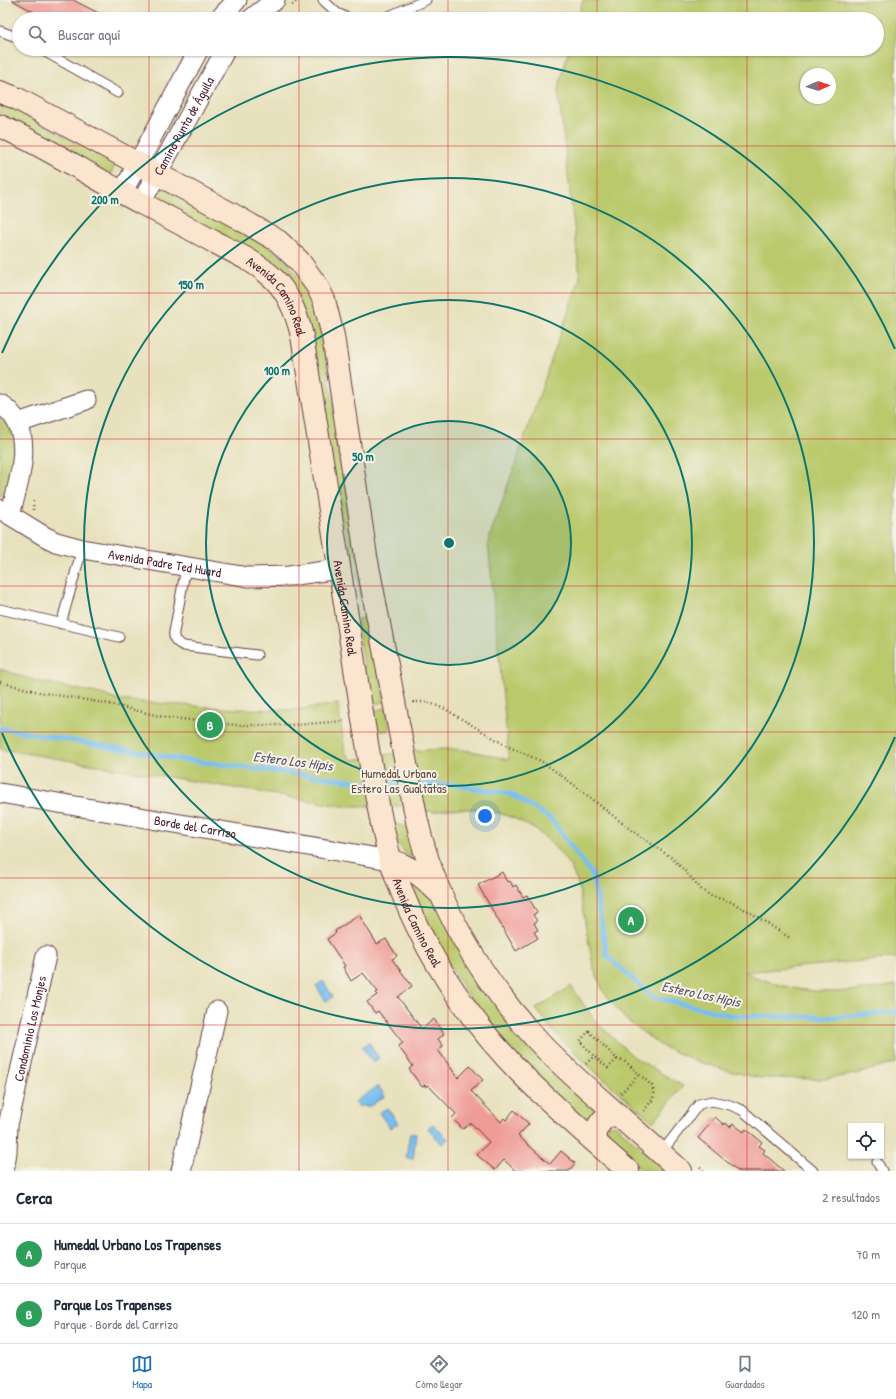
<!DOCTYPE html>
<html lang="es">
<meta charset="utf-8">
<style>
body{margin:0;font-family:"Patrick Hand",sans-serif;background:#f2f2f3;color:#1f2937}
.controls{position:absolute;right:12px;bottom:12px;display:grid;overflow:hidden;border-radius:0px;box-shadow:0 1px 3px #0004}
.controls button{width:36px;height:36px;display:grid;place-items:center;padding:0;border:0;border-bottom:1px solid #e0e1e3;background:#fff;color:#1f2937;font:20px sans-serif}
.compass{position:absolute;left:800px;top:68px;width:36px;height:36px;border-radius:50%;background:#fff;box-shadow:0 1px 3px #0004;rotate:87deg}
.you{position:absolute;left:485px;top:816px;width:14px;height:14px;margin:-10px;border:3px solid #fff;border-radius:50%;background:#1a73e8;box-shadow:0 0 0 6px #1a73e833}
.badge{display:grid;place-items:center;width:26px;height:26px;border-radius:50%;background:#1f6fb2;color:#fff;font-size:13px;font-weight:700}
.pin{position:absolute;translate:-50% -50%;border:2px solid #fff;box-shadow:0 1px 4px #0006}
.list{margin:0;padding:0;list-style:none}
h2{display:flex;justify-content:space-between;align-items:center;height:52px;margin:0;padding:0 16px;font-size:17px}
h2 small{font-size:13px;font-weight:400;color:#747a83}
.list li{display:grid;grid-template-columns:26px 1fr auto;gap:12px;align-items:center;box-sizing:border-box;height:60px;padding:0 16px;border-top:1px solid #e0e1e3}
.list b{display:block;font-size:15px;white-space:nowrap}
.list p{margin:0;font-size:13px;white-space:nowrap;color:#747a83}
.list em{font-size:13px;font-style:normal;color:#747a83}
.icon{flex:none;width:22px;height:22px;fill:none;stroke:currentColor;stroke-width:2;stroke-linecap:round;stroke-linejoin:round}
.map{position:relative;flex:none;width:896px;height:1171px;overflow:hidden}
.search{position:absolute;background:#fff;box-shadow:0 1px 3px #0004;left:12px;right:12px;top:12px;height:44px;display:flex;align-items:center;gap:10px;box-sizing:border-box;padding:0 14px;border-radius:22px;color:#747a83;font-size:15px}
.sheet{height:172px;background:#fff}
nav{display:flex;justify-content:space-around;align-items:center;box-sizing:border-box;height:56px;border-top:1px solid #e0e1e3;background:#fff;font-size:11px;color:#747a83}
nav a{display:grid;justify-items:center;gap:2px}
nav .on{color:#1f6fb2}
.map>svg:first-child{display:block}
.green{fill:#bac96c;stroke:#82744c;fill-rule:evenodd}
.water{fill:#77bfef;stroke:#606f8d}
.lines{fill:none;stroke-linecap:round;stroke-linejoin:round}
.stream{stroke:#77bfef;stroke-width:5}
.building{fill:#ef9c97}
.service-casing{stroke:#623c41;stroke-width:11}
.minor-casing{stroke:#623c41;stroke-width:21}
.secondary-casing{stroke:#623c41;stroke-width:24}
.path{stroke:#623c41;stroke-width:2.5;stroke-dasharray:1 3;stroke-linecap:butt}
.service{stroke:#fff;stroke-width:9}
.minor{stroke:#fff;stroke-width:19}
.secondary{stroke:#fbe5cf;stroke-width:22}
.grid{fill:none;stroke:#d62828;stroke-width:1;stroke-opacity:0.55}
.ring{fill:none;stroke:#0f766e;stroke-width:2}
.labels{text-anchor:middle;stroke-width:4;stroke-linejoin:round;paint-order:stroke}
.street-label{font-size:13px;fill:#4a1f2b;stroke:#f7f3e8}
.park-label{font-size:13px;fill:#664a3b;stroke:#f7f3e8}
.water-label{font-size:14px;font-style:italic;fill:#584f66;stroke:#f7f3e8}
.centre{fill:#0f766e;stroke:#f7f3e8;stroke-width:2}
.ring-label{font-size:12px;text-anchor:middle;font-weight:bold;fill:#0f766e;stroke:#f7f3e8;stroke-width:4;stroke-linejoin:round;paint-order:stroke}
</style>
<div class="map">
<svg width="896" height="1171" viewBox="0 0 896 1171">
<rect width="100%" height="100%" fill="#f7f3e8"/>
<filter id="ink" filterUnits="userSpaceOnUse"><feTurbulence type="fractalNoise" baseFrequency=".025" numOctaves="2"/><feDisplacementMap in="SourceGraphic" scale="8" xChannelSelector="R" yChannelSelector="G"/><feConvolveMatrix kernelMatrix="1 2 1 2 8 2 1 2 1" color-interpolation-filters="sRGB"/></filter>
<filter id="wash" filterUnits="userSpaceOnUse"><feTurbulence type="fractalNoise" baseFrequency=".012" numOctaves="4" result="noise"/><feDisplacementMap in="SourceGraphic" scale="16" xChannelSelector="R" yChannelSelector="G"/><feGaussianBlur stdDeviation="0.9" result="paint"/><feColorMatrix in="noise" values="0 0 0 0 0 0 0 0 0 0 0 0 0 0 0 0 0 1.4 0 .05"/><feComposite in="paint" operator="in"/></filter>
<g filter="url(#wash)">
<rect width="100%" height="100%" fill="#e8e1bd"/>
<path class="green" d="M 583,0 L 896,0 L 896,958 L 744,972 C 798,996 839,995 896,985 L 896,1063 L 856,1074 L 825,1079 L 761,1078 L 729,1071 L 699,1062 L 663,1047 L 626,1020 L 603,991 L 593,966 L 578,884 L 571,868 L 562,855 L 547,839 L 536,830 L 514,818 L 495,812 L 476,809 L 448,809 L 433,812 L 403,806 L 342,806 L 0,749 L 0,669 L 33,680 L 101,694 L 116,700 L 236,709 L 294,710 L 338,704 L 345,752 L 352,760 C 384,755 416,749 448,749 C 468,749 489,755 509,760 L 488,542 L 580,278 L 558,90 L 569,49 L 877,49 L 877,19 L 577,19 ZM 806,74 L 830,74 L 830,98 L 806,98 Z
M 0,102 L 116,163 L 110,175 L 0,116 Z
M 163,188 L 265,244 L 287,262 L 310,293 L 319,314 L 365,603 L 361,601 L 352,551 L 338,509 L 296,294 L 156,200 C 157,194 158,191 163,188 Z
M 0,412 L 15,438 L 10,488 L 3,494 L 0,496 Z
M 368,617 L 385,702 L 370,705 L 357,619 Z
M 386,708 L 390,730 L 374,733 L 372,711 Z
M 392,823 L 408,827 L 419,863 L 415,864 L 402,849 L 395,839 Z
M 408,878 L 418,880 L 600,1111 L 591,1115 L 589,1123 C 550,1089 511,1054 480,1012 C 462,988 448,963 434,937 C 424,918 413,898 408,878 Z
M 571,986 L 596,1022 L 634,1057 L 683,1086 L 653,1122 L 592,1069 L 553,1031 L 536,1009 Z
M 609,1124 L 616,1125 L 666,1171 L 642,1171 L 605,1138 Z"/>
<path class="water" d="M 323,981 L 333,997 L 326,1001 L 316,986 Z
M 369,1043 L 379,1058 L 373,1063 L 362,1047 Z
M 378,1086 L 385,1096 L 370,1106 L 358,1106 L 355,1102 Z
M 387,1108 L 398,1123 L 390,1128 L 379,1113 Z
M 433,1124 L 448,1139 L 442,1144 L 428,1128 Z
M 410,1133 L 416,1134 L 413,1159 L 406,1158 Z"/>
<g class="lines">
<path class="stream" d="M 0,728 L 178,759 L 369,783
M 379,783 L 405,784
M 415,784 L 454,785 L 511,794 L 551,819 L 593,876 L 607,956 L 653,997 L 734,1016 L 835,1017 L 896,1012"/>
</g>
<g id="blocks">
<path class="building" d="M 12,0 L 73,0 L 110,19 L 47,19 Z
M 502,872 L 507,882 L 510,881 L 513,887 L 516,885 L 523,897 L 527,895 L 537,912 L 533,915 L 537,921 L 534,923 L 538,930 L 534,932 L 538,938 L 516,951 L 478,885 Z
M 359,915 L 377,944 L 386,939 L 397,956 L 392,959 L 412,986 L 398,997 L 422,1029 L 434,1019 L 444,1034 L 438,1039 L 443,1046 L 438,1050 L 458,1078 L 470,1066 L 483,1080 L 471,1091 L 501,1122 L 504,1118 L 506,1120 L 514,1110 L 529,1124 L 518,1136 L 550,1164 L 561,1151 L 575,1163 L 569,1171 L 516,1171 L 504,1160 L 495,1170 L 477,1155 L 489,1142 L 471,1123 L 463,1129 L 452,1118 L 456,1114 L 428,1085 L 426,1087 L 425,1085 L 422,1087 L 409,1069 L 413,1066 L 398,1046 L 403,1043 L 378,1011 L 375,1013 L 367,1002 L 377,995 L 376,993 L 378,992 L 363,973 L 351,981 L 343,967 L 345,966 L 327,939 L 336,933 L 335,931 Z
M 715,1117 L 724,1125 L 725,1123 L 730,1127 L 733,1124 L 744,1132 L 746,1129 L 762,1142 L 759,1146 L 765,1150 L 763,1153 L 784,1171 L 738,1171 L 698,1138 Z"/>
</g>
</g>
<g filter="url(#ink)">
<use href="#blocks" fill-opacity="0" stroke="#623c41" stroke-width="1"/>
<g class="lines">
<g class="service-casing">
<path id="service" d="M 323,0 L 337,13 L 350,19
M 382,19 L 426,0
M 0,31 L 19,38
M 40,49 L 118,93
M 186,567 L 174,632 C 173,639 176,643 184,646 L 257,655
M 0,609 L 119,637
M 61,624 L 82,549
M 661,1153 L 699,1104 L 712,1101 L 730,1105 L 742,1110 L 813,1171
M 877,1162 L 882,1171"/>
</g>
<g class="minor-casing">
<g id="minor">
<path d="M 219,19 L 237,0"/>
<path d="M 251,19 L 275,0"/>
<path d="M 122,193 L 199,49"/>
<path id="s1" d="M 141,203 L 226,49"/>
<path d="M 0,404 C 38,427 19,481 10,515"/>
<path d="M 18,423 L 86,400"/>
<path id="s2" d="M 0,509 L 44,536 L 56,542 L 82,549 L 248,577 L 289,576 L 339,569"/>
<path id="s3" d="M 0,793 L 390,860"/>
<path id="s4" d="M 4,1171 L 7,1152 L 8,1125 L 46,956"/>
<path d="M 181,1171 L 217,1011"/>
</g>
</g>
<g class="secondary-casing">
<g id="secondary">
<path d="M 0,92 L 16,98 L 237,217 L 278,241 L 299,261 L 317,286 L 324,300 L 333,336 L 366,556 L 417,821 C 435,902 481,979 537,1040 C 557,1062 579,1081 601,1100 C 628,1124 654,1147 681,1171"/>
<path id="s5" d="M 0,126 C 49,148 94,178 141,203 C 166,216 191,229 216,243 C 236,253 256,262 273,278 C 289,293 297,315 302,336 C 317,432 333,527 348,622 C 356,676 364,729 374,783 C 379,809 383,835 391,861 C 406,909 430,956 459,998 C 504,1066 567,1117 628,1171"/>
<path d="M 390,860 C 410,866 423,877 437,891"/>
<path d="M 593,1140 C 596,1126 602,1116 617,1114"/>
</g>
</g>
<path class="path" d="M 292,5 L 298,0
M 33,510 L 34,499
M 0,682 L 39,692 L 110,704 L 163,717 L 235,725 L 294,725 L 344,721
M 413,702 L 427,702 L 445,709 L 507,746 L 541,761 L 573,784 L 631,830 L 672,858 L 687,873 L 701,889 L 711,896 L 729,901 L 748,911 L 790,938
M 589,1031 L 617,1059 L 608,1068 L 594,1056 L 580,1041 Z
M 617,1059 L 626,1062 L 652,1086 L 654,1093 L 653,1099 L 642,1113
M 586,1064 L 594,1056
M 621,1093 L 639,1074
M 700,1167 L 704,1171"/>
<use href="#service" class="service"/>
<use href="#minor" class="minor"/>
<use href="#secondary" class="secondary"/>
</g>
</g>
<path class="grid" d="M 149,0 L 149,19M 299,0 L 299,19M 448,0 L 448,19M 597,0 L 597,19M 747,0 L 747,19M 149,49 L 149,1171M 299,49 L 299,1171M 448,49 L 448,1171M 597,49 L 597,1171M 747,49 L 747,1171M 0,146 L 896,146M 0,293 L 896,293M 0,439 L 896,439M 0,586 L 896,586M 0,732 L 896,732M 0,878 L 896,878M 0,1025 L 896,1025"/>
<circle cx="449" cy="543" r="122" fill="#0f766e" fill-opacity=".12"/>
<g class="ring">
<circle cx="449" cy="543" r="122"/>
<circle cx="449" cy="543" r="243"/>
<circle cx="449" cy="543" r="365"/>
<path d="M895 737A486 486 0 0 1 2 733M2 353A486 486 0 0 1 895 349"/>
</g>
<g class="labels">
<g class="street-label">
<text dy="5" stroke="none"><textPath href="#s1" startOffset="88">Camino Punta de Águila</textPath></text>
<text dy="5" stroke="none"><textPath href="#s5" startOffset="330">Avenida Camino Real</textPath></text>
<text dy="5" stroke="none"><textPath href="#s2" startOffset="176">Avenida Padre Ted Huard</textPath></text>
<text dy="5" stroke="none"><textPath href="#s5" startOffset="654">Avenida Camino Real</textPath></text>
<text dy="5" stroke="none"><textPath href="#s3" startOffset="198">Borde del Carrizo</textPath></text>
<text dy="5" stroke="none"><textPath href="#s5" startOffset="978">Avenida Camino Real</textPath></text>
<text dy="5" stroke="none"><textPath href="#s4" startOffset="145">Condominio Los Monjes</textPath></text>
</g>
<g class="park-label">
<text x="399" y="778">Humedal Urbano<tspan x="399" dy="15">Estero Las Gualtatas</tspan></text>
</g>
<g class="water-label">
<text transform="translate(293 761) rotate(7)" y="5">Estero Los Hipis</text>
<text transform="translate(701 994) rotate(12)" y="5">Estero Los Hipis</text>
</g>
</g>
<circle cx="449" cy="543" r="6" class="centre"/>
<g class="ring-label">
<text x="105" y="204">200 m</text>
<text x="191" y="289">150 m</text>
<text x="277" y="375">100 m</text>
<text x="363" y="461">50 m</text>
</g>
</svg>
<div class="controls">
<button><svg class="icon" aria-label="locate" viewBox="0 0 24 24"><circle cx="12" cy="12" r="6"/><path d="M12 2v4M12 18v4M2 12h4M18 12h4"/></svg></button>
</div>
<svg class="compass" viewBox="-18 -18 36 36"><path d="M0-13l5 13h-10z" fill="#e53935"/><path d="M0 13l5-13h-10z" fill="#747a83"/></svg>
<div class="you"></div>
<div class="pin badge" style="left:631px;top:920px;background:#2e9e5b">A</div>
<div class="pin badge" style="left:210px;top:725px;background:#2e9e5b">B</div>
<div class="search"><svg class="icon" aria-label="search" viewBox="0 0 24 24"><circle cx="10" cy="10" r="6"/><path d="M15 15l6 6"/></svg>Buscar aquí</div>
</div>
<section class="sheet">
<h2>Cerca<small>2 resultados</small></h2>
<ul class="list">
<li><span class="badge" style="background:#2e9e5b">A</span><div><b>Humedal Urbano Los Trapenses</b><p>Parque</p></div><em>70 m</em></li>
<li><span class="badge" style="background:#2e9e5b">B</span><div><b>Parque Los Trapenses</b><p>Parque · Borde del Carrizo</p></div><em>120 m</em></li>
</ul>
</section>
<nav>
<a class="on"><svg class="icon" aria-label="map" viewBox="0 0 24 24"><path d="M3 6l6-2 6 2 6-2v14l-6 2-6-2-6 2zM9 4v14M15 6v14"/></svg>Mapa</a>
<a><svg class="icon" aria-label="directions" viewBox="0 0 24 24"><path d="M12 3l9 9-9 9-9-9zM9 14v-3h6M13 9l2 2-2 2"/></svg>Cómo llegar</a>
<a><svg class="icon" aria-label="saved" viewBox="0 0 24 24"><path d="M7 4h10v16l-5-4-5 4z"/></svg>Guardados</a>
</nav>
